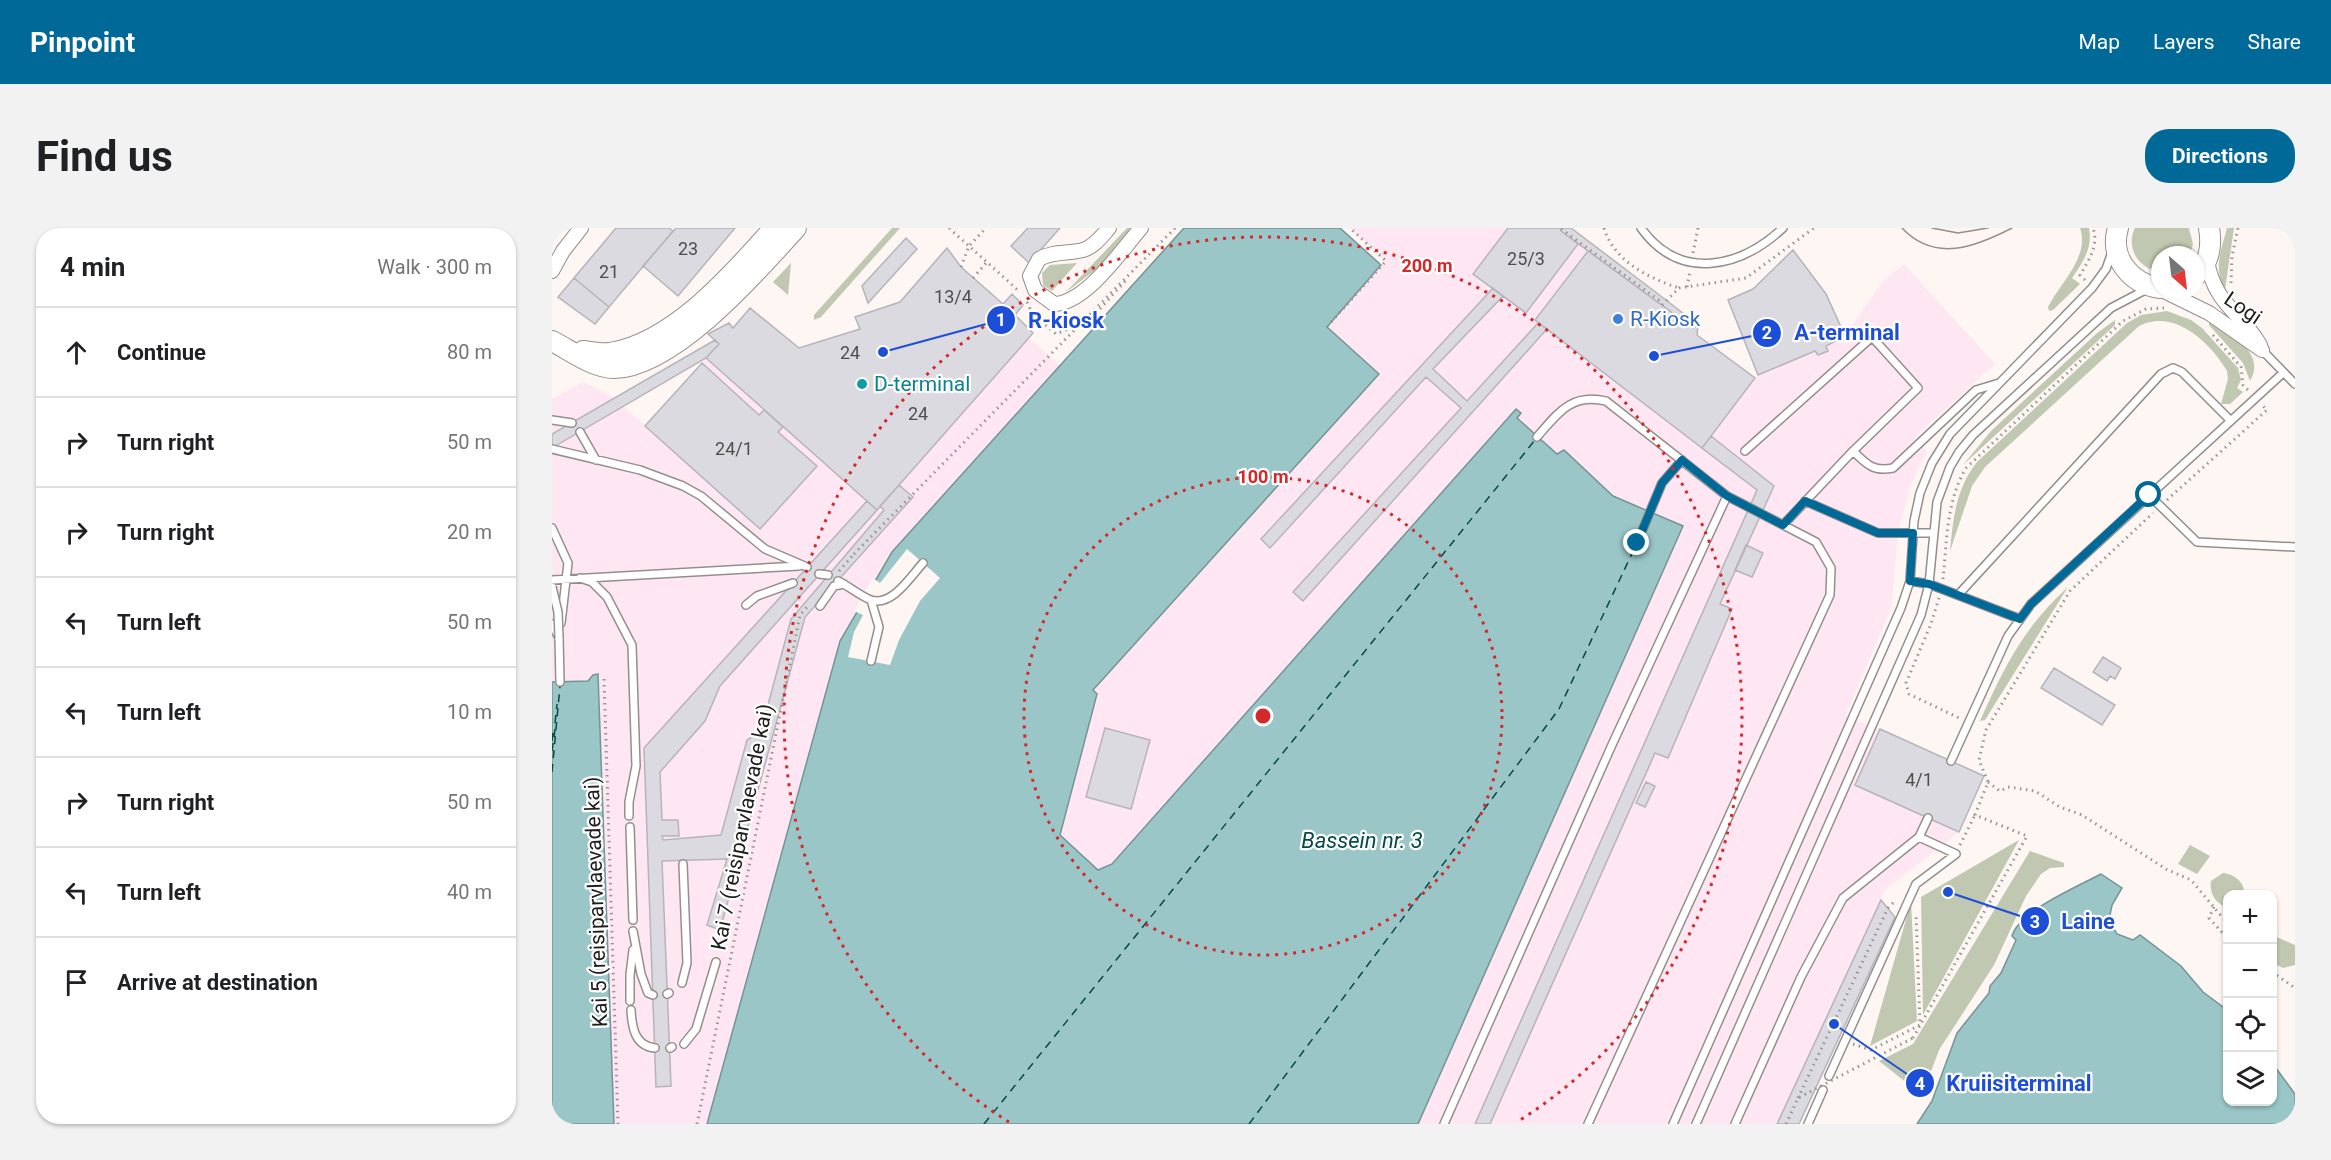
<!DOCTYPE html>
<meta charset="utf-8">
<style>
body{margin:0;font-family:Roboto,sans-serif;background:#f2f2f2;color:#202124}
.controls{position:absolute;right:18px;bottom:18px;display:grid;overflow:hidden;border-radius:12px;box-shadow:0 2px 4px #0004}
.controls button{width:54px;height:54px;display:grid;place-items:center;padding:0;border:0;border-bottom:2px solid #e0e0e0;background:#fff;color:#202124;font:30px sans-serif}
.compass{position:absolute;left:1599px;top:18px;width:54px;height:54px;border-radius:50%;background:#fff;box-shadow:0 2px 4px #0004;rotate:152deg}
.stop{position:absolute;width:18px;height:18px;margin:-14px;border:4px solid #006997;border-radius:50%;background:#fff}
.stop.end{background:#006997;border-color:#fff;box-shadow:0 2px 6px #0008}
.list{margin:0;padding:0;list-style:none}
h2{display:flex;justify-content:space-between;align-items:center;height:78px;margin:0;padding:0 24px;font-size:26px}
h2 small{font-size:20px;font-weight:400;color:#757577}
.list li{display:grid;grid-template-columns:39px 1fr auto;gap:18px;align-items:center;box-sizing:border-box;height:90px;padding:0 24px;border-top:2px solid #e0e0e0}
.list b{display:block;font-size:22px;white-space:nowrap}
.list em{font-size:20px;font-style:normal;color:#757577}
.icon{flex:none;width:33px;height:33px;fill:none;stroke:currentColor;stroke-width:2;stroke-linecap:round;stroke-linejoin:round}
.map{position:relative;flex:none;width:1743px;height:896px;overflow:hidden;border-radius:24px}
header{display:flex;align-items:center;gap:36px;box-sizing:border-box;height:84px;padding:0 30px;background:#006997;color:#fff}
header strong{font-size:28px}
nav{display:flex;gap:33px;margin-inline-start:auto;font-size:21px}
.intro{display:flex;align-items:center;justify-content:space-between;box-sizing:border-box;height:144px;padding:0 36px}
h1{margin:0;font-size:42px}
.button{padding:15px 27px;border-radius:24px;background:#006997;color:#fff;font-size:21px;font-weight:700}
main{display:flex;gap:36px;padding:0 36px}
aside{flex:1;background:#fff;border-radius:24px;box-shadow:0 2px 4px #0004}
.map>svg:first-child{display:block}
.industrial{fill:#fee6f2}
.green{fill:#c0c8b1}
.water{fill:#9ac6c7;stroke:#759494;stroke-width:1.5}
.pier{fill:#fdf6f2}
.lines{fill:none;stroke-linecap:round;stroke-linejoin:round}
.ferry{stroke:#044a4b;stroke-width:1.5;stroke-dasharray:8 6;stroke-linecap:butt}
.building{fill:#dcdae1;stroke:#b6b4ba;stroke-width:1.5}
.lane-casing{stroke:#958f8b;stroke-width:10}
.street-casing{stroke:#958f8b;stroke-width:16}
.secondary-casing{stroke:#958f8b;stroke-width:22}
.path{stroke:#999491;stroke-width:3;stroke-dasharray:1.5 4.5;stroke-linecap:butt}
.lane{stroke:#fff;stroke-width:7}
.street{stroke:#fff;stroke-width:14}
.secondary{stroke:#fff;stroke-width:20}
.tram{stroke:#948f8c;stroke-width:1.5}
.lane-bridge-casing{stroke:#958f8b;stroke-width:10;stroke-linecap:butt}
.path-bridge{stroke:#999491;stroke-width:3;stroke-dasharray:1.5 4.5;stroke-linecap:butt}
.lane-bridge{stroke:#fff;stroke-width:7}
.route{stroke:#006997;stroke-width:8}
.ring{fill:none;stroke:#d62828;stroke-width:3;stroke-dasharray:3 6}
.shop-dot{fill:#3f7fe0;stroke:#fff;stroke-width:2}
.culture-dot{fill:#0f9aa8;stroke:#fff;stroke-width:2}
.labels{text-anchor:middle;stroke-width:4.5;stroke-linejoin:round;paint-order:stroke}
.number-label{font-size:18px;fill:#4f4d4d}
.street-label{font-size:21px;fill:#201e1c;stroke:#fff}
.shop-label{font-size:21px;fill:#366cbe;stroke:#fff;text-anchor:start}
.culture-label{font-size:21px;fill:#0d838f;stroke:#fff;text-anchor:start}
.water-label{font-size:22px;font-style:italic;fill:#044a4b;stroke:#fff}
.centre{fill:#d62828;stroke:#fff;stroke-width:3}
.ring-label{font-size:18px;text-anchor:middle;font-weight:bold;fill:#d62828;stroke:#fff;stroke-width:4.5;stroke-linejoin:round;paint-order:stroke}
.leader{fill:none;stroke:#1d4ed8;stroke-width:2}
.callout-dot{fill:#1d4ed8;stroke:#fff;stroke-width:2}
.mark-label{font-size:18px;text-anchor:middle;font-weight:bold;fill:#fff}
.callout-label{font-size:22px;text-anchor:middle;font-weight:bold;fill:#1d4ed8;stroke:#fff;stroke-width:4.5;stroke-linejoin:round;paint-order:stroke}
</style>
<header>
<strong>Pinpoint</strong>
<nav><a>Map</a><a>Layers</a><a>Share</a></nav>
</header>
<div class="intro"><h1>Find us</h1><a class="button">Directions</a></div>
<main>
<aside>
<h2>4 min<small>Walk · 300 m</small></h2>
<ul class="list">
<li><svg class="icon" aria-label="ahead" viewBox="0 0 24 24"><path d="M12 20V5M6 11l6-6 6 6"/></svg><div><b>Continue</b></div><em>80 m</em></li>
<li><svg class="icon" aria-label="right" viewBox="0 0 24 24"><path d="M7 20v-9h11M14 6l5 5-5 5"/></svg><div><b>Turn right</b></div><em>50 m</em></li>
<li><svg class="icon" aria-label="right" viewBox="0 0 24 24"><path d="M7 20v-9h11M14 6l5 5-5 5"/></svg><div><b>Turn right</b></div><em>20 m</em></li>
<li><svg class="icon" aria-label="left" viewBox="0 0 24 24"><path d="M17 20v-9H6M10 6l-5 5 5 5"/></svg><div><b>Turn left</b></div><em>50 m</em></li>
<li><svg class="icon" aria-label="left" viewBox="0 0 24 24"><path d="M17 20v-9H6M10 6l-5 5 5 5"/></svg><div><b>Turn left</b></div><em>10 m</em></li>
<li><svg class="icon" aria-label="right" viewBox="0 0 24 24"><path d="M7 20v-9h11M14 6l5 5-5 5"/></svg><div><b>Turn right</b></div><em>50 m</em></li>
<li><svg class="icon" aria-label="left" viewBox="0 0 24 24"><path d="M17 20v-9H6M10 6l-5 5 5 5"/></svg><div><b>Turn left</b></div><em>40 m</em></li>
<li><svg class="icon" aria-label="arrive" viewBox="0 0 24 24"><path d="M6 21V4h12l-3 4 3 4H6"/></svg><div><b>Arrive at destination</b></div></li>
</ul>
</aside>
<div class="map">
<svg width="1743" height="896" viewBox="0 0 1743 896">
<rect width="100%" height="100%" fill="#fdf6f2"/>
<path class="industrial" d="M 798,0 L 956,0 L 921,46 L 974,85 L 1026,16 L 1036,23 L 983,93 L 1150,219 L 1206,147 L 1263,123 L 1266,127 L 1275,123 L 1274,118 L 1293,108 L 1331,53 L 1352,36 L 1443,136 L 1362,210 L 1375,224 L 1359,256 L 1346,305 L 1339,381 L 1293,488 L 1328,501 L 1303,557 L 1407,604 L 1333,662 L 1225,896 L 866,896 L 1130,298 L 1061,268 L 1012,223 L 1005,226 L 964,190 L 968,185 L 964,181 L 560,636 L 546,642 L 507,607 L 540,462 L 827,147 L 775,98 L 833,33 Z
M 477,110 L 508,137 L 340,324 L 288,413 L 155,896 L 62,896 L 47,448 L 36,453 L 0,454 L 0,171 L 31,154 L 59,168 L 93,197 L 154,130 L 324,282 Z"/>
<path class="green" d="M 340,0 L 348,0 L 269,89 L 262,92 L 262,87 Z
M 575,0 L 583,0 L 546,40 L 513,65 Z
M 1528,0 L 1537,0 C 1541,20 1531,34 1520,50 L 1528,56 L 1501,82 L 1497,83 L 1496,79 C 1508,55 1538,29 1528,0 Z
M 1583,0 L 1637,0 L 1641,16 L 1638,26 L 1608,27 L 1608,44 C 1587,41 1573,20 1583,0 Z
M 1675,0 L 1682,0 L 1673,62 C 1661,40 1669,23 1675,0 Z
M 239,35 L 236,67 L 221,54 Z
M 525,35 L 500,63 L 491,57 L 490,45 L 498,37 Z
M 1615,83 L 1639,92 L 1650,100 L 1686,140 L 1689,152 L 1685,160 L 1691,164 L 1678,176 L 1669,176 L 1676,151 L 1675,143 C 1658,114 1622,80 1587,98 L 1433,239 L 1420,258 L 1398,323 C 1401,291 1404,259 1426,233 L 1575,95 L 1589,87 Z
M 1563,92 L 1563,97 L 1411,237 L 1439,203 L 1544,106 Z
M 1657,93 C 1677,106 1715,124 1698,153 L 1691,135 L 1657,97 Z
M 1516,359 L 1433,492 L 1428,493 C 1452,439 1471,400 1516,359 Z
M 1467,612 L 1371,787 L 1369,669 Z
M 1638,617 L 1658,628 L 1645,646 L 1626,636 Z
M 1478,623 L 1512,635 L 1512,639 L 1498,640 L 1489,646 L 1474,668 L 1442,737 L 1387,822 L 1371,865 L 1365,863 L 1327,833 L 1361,816 Z
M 1671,645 C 1682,646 1693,654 1692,666 L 1676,666 L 1675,680 C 1664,675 1657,666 1659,653 Z
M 1359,674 L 1365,793 L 1318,818 Z
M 1720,707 L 1743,717 L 1743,737 L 1731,740 L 1721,735 Z"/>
<path class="water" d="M 632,0 L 788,0 L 829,37 L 775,99 L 827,146 L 541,462 L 545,466 L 508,607 L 546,642 L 560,636 L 964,181 L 969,185 L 965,190 L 1005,226 L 1012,222 L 1061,268 L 1131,298 L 866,896 L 155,896 L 288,413 L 340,324 Z
M 46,446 L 62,896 L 0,896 L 0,454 L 36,453 L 41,447 Z
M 1549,646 L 1570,660 L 1560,677 L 1557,692 L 1565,706 L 1581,712 L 1588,707 L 1629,738 L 1651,764 L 1675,782 L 1676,874 L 1720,874 L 1721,836 L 1743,866 L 1743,896 L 1365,896 L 1380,873 L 1405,805 L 1437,765 L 1438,758 L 1449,745 L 1464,712 L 1460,708 C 1467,683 1527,658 1549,646 Z"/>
<path class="pier" d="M 355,321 L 388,350 L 368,373 L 347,412 L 338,437 L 296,429 L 302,404 L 311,387 L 302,383 L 321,350 L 328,355 Z"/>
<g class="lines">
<path class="ferry" d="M 3,495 L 5,476
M 0,513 L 1,503
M 0,523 L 4,494
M 0,544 L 8,458
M 432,896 L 983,212
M 697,896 L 1007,481 L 1083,319"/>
</g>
<path class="building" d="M 64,0 L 117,0 L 121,3 L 57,79 L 22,50 Z
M 124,0 L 183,0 L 126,68 L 91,38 Z
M 476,0 L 508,0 L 477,35 L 459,18 Z
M 956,0 L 1010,0 L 1009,3 L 1026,16 L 974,85 L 921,46 Z
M 1019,0 L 1114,72 L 1146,97 L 1141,100 L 1009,3 L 1010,0 Z
M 354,10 L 365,21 L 316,75 L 310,58 Z
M 395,20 L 409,39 L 451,76 L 460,66 L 471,77 L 463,87 L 481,105 L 325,282 L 154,130 L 167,116 L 156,106 L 177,95 L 181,100 L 198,80 L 247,120 L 308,101 L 303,89 L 348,74 Z
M 1241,22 L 1274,66 L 1293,108 L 1274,118 L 1276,123 L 1266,127 L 1263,123 L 1206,147 L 1176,72 L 1201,61 Z
M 1036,23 L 1141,100 L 1146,97 L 1145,107 L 1203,150 L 1150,220 L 983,92 Z
M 22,50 L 57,79 L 43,96 L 6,69 Z
M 941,60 L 951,68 L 881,141 L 915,173 L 986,95 L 995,101 L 751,373 L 741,364 L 909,180 L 874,149 L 718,320 L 709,311 Z
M 163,112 L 167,116 L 154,130 L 0,220 L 0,206 Z
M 150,135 L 207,187 L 212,182 L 231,199 L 226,204 L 265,238 L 208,301 L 93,198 Z
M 1159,208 L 1222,258 L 1168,376 L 1180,381 L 1116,530 L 1103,525 L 938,896 L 923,896 L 1205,262 L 1150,220 Z
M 347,257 L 361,269 L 253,389 L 168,702 L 155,697 L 175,631 L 110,633 L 119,858 L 104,859 L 92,520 L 315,273 L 325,282 L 168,458 L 153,493 L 108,544 L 110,592 L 126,592 L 127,608 L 110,608 L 111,612 L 169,607 L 195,512 L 209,503 L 239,391 L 332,282 L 328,278 Z
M 1194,317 L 1211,325 L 1200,349 L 1183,342 Z
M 1551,429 L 1569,440 L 1563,451 L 1558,448 L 1555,453 L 1541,444 Z
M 1502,440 L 1563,477 L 1550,497 L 1489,460 Z
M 553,500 L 598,512 L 579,581 L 534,569 Z
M 1328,501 L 1432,548 L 1407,604 L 1303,557 Z
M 1094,554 L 1103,558 L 1093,579 L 1084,575 Z
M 1329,672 L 1343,689 L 1247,896 L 1225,896 Z"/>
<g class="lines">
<g class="lane-casing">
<path id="lane" d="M 1089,0 C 1128,54 1188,40 1231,0
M 1710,122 L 1743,156
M 0,192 L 20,195
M 28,204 L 44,232
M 985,209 C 1006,185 1019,165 1054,173 L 1175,268 L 1264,314 L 1279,340 L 1278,367 L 1036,896
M 0,221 L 88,242 L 131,258 L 149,268 L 213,321 L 255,339
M 1193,223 L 1320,109 L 1366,160 L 1301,223
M 1597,267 L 1645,314 L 1743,319
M 1253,273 L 1326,305 L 1381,305
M 1231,297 L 1301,223 C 1315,237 1322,244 1341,240 L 1424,162 L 1447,155
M 0,300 L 16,335 L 9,395
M 1085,315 L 1110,255 L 1130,232
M 267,346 L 276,347
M 28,350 L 40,354 L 55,369 L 80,417 L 84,538 L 77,574 L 77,588
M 0,352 L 247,338
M 286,353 C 295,357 310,369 319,372 C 340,379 359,348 371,335
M 1358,353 L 1377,356 L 1468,391
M 1406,367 L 1609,146 L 1621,140 L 1630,144 L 1678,192
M 319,372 L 327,399 L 319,433
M 194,377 L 205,368 L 241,355
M 268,378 L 282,358 L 292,356
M 0,396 L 7,410 L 8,454
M 1399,533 L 1456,408 L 1479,376 L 1731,145
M 78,599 L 81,692
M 81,703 L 89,746 L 96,765 L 101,767
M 130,755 L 135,735 L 131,636
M 115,766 L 117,765
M 78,773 L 78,747 L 81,722
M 79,782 C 80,800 83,818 103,820
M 132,816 L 144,801 L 164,734
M 118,820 L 120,819
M 1277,848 L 1364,656 L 1404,626 L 1367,609
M 892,896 L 1059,519 L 1175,268
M 1121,896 L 1349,380 L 1358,353 L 1362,293 L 1368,265 L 1380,235 L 1398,206 L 1540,60 L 1554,41 L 1560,24
M 1144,896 L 1369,387 L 1377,356 L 1385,274 L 1398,239 L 1407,224 L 1421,207 L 1559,80 L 1597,60
M 1183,896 L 1249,749 L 1291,670 L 1367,609 L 1376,590
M 1256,896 L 1271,862"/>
</g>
<g class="street-casing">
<path id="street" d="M 557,0 C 550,8 542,19 531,22 C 516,26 501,23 487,31 L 478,48 L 483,62 L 502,76 C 534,75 569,23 589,0
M 1655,33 C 1663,77 1688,83 1708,117
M 0,43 L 11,23 L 29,0
M 1612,63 L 1657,85 L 1710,122"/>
</g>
<g class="secondary-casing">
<path id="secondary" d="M 1566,0 C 1557,30 1579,56 1608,60
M 1644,47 C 1658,34 1660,18 1657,0
M 0,113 C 18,122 41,140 62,140 C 122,139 206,42 244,0
M 31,123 C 40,124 50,126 58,125 C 122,115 182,45 222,0"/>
</g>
<path class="path" d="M 397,0 L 468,64
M 1052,0 C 1062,33 1096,50 1127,60
M 1009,1 L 1111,75
M 1141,25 L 1146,0
M 409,39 L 417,18 L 434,0
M 421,50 L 435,34
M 1533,52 L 1528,47 C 1537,32 1547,17 1541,0
M 1679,55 L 1680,28 L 1686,0
M 1135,59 L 1138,43
M 475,74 L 480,85 L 504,106 L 524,98
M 1110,77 L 1127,60 L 1194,50 L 1262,0
M 779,94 L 834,33 L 798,0
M 530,96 L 537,93 L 576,50
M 1661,107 L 1689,139 L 1691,157 L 1696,162
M 1615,272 L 1715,182 L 1711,178
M 302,326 L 623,0
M 287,343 L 302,326
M 1391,351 C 1395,313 1394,274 1414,240 L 1571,93 L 1594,81 L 1612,80
M 1387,370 L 1379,396 L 1354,455 L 1357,466 L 1407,490
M 52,451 L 66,896
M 1436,554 L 1448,563 L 1456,559 L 1483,563 L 1508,579 L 1530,587 L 1614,641 L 1639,652 L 1676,696
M 1408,617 L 1423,587
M 1662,679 L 1657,690 L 1676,711
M 1720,744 L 1743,760
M 1361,810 L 1475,608 L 1423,587 L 1436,554 L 1427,532 L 1434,502 L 1518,363 L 1601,285
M 1301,816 L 1319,822 L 1368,797 L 1364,685
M 1246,870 L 1336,680 L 1344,672
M 145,896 L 248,387 L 257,377"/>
<use href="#lane" class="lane"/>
<use href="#street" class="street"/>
<use href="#secondary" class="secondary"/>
<path class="tram" d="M 1350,0 C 1383,35 1423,19 1460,0
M 1380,0 L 1406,5 L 1436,0"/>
<g class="lane-bridge-casing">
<path id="lane-bridge" d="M 0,359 L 6,384 L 7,410"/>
</g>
<path class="path-bridge" d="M 1234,896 L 1246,870 L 1361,810"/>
<use href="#lane-bridge" class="lane-bridge"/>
</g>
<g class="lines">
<path class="route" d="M 1085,315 L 1110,255 L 1130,232 L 1175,268 L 1231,297 L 1253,273 L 1326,305 L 1361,305 L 1358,353 L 1377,356 L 1468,391 L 1479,376 L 1597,267"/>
</g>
<g class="ring">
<circle cx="711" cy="488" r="239"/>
<path d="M457 894A479 479 0 1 1 965 894"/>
</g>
<circle class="shop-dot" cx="1066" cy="91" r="6"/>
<circle class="culture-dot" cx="310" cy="156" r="6"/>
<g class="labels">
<g class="number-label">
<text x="136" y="27">23</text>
<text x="974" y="37">25/3</text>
<text x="57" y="50">21</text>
<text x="401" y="75">13/4</text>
<text x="298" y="131">24</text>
<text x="366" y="192">24</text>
<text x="182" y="227">24/1</text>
<text x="1367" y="558">4/1</text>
</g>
<g class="street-label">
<text transform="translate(1691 80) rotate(34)" y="7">Logi</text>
<text transform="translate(190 599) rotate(-79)" y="7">Kai 7 (reisiparvlaevade kai)</text>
<text transform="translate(44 674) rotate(-92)" y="7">Kai 5 (reisiparvlaevade kai)</text>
</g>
<g class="shop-label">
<text x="1078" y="98">R-Kiosk</text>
</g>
<g class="culture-label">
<text x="322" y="163">D-terminal</text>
</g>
<g class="water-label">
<text x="810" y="620">Bassein nr. 3</text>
</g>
</g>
<circle cx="711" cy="488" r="9" class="centre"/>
<g class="ring-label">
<text x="875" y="44">200 m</text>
<text x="711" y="255">100 m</text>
</g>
<path class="leader" d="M331 124L449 92M1102 128L1215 105M1396 664L1483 693M1282 796L1368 855"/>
<g class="callout-dot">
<circle cx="331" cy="124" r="6"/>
<circle cx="1102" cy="128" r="6"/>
<circle cx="1396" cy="664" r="6"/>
<circle cx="1282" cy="796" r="6"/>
<circle cx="449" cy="92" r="15"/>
<circle cx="1215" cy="105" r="15"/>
<circle cx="1483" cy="693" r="15"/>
<circle cx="1368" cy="855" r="15"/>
</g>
<g class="mark-label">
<text x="449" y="98">1</text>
<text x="1215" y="111">2</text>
<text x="1483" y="700">3</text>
<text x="1368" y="862">4</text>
</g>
<g class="callout-label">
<text x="514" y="100">R-kiosk</text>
<text x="1295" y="112">A-terminal</text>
<text x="1536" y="701">Laine</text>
<text x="1467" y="863">Kruiisiterminal</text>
</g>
</svg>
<div class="controls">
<button>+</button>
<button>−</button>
<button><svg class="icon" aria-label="locate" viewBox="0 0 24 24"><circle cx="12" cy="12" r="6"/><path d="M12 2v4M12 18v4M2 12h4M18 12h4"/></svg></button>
<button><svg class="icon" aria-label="layers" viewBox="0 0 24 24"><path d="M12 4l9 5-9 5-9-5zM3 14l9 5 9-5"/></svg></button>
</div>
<svg class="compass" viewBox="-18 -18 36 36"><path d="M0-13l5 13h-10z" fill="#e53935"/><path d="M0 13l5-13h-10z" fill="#757577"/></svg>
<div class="stop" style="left:1597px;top:267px"></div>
<div class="stop end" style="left:1085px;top:315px"></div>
</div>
</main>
